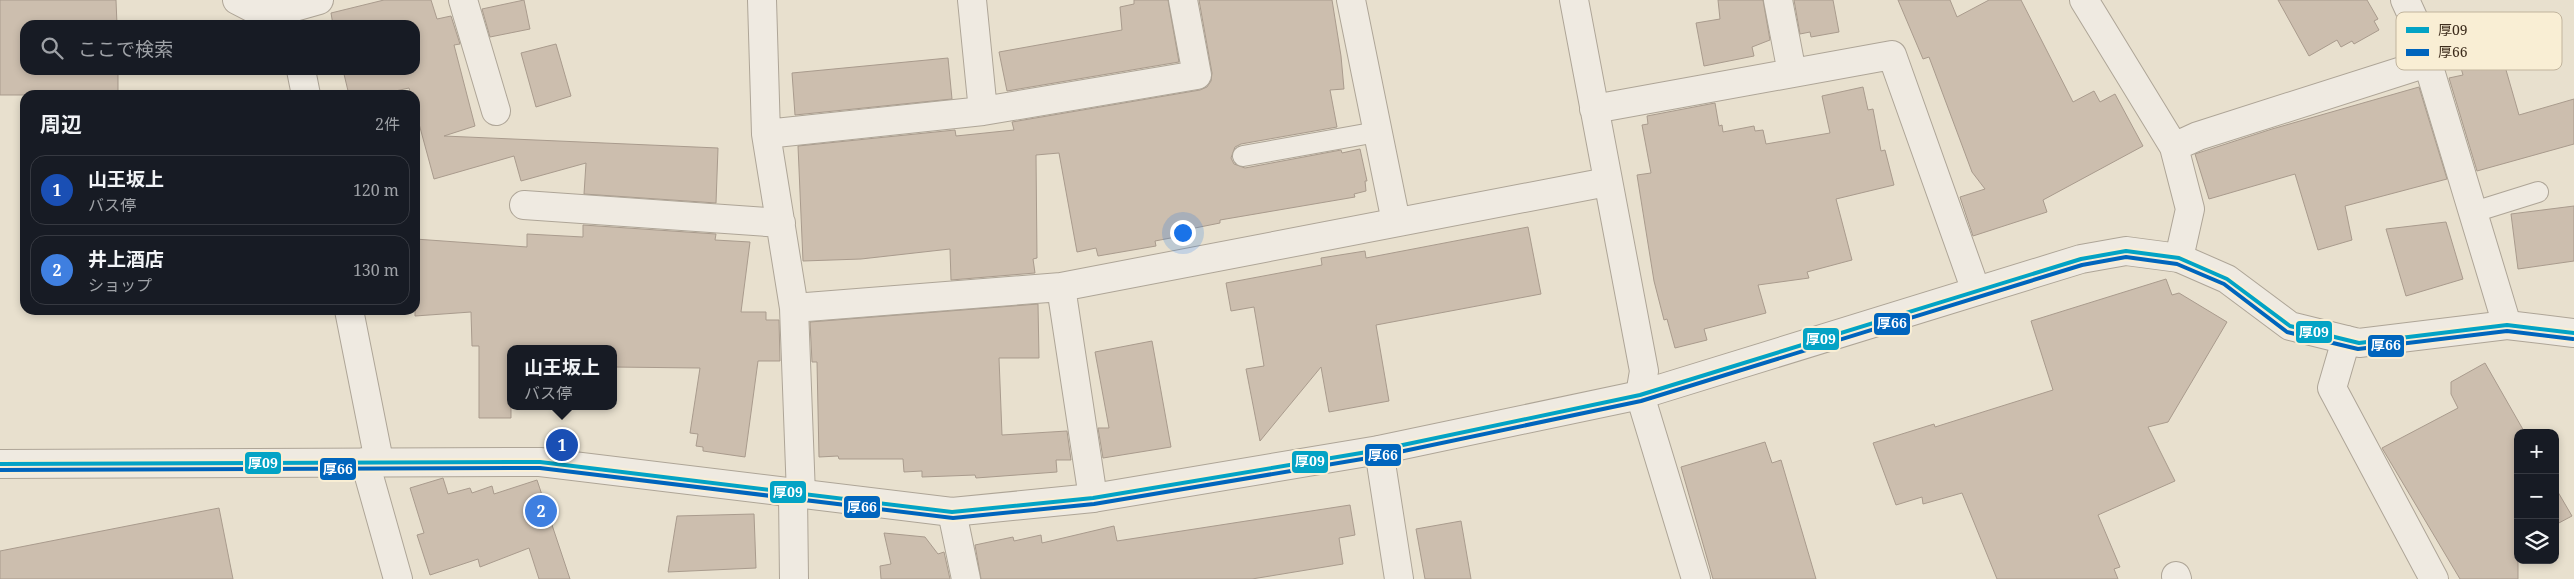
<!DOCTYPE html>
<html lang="ja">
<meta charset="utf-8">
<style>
body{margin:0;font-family:"Noto Serif","Noto Sans JP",serif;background:#242831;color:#f1f3f6}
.controls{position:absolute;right:15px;bottom:15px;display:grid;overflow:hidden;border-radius:10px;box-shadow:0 2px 8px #0003}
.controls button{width:45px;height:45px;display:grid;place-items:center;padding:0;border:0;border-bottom:1px solid #363941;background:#171b24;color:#f1f3f6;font:25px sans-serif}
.you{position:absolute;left:1182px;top:232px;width:18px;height:18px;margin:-12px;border:4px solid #fff;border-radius:50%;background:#1a73e8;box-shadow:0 0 0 8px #1a73e833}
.badge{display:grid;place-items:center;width:32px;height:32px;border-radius:50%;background:#2563eb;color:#fff;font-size:16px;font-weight:700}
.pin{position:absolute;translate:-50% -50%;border:2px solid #fff;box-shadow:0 1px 5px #0006}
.popup{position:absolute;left:507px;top:345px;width:110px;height:65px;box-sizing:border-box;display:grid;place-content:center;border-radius:10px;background:#171b24;filter:drop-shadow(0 1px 4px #0005);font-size:16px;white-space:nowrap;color:#9ea1a6}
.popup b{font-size:19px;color:#f1f3f6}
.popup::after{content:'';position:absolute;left:50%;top:100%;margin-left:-10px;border:10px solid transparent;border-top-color:#171b24}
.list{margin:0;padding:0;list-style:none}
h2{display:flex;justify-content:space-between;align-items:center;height:65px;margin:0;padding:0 20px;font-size:21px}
h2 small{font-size:16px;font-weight:400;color:#9ea1a6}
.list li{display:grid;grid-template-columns:32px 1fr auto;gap:15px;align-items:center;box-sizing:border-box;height:70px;margin:0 10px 10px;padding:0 10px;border:1px solid #363941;border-radius:15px}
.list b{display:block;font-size:19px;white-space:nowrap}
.list p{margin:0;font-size:16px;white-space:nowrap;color:#9ea1a6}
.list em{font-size:16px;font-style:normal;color:#9ea1a6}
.icon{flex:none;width:28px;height:28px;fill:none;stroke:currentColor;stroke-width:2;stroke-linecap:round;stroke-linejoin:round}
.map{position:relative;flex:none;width:2574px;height:579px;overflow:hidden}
.search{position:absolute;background:#171b24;box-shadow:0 2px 8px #0003;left:20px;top:20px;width:400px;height:55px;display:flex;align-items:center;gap:12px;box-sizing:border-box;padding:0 18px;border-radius:15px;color:#9ea1a6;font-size:19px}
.panel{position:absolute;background:#171b24;box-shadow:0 2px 8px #0003;left:20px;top:90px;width:400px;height:225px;border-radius:15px}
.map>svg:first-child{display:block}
.building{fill:#ccbeae;stroke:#a99b8d}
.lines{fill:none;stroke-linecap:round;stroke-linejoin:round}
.service-casing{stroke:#aea597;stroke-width:22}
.minor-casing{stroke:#aea597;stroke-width:30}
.tertiary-casing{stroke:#aea597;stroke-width:30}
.service{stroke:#efeae1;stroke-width:20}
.minor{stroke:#efeae1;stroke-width:28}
.tertiary{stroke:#efeae1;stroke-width:28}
.bus-1-casing{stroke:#f9eed4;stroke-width:8}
.bus-2-casing{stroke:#f9eed4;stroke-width:8}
.bus-1{stroke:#03a3c5;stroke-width:4}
.bus-2{stroke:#0065bd;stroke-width:4}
.key{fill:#f9eed4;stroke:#c1b49d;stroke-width:1}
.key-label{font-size:14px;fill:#3e2d1d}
.line-badge{stroke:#f9eed4;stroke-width:2}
.badge-label{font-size:14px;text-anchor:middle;font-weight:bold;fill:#fff}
</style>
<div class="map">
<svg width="2574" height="579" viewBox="0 0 2574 579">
<rect width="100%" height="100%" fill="#e8e0ce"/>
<path class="building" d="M 0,0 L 116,0 L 117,25 L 25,25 L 25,70 L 118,70 L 118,95 L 0,95 Z
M 384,0 L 431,0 L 437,19 L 451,16 L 460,44 L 454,45 L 475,126 L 444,136 L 718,148 L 716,203 L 584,194 L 586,163 L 521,181 L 514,156 L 434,179 L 415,109 L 415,95 L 411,95 L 409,88 L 377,95 L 349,95 L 343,70 L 415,70 L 415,25 L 333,25 L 331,13 Z
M 524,0 L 530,29 L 490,37 L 482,9 Z
M 1134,0 L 1168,0 L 1179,62 L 1007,91 L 999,52 L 1122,30 L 1120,7 L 1134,4 Z
M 1199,0 L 1332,0 L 1341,56 L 1344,89 L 1330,90 L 1337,127 L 1241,144 L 1235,147 L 1231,158 L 1234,164 L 1245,168 L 1341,150 L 1342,153 L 1360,149 L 1367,181 L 1365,181 L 1366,191 L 1354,194 L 1355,197 L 1220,220 L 1220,223 L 1180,231 L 1181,236 L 1155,241 L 1156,246 L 1098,256 L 1096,248 L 1077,252 L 1059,153 L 1036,155 L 1037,258 L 1033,259 L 1035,273 L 951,280 L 950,249 L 861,259 L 803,261 L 798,146 L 955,130 L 956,136 L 1014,130 L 1012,122 L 1200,90 L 1207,87 L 1211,81 L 1212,73 Z
M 1718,0 L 1763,0 L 1770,40 L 1752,47 L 1754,56 L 1704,66 L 1696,23 L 1720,19 Z
M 1794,0 L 1833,0 L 1839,32 L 1811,37 L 1810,32 L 1800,34 Z
M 1898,0 L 1950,0 L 1957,17 L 1989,0 L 2021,0 L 2073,102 L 2094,91 L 2100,102 L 2115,94 L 2143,146 L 2043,200 L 2047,212 L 1973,236 L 1960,197 L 1985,189 L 1972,172 L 1929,57 L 1923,59 Z
M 2278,0 L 2367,0 L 2378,19 L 2374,21 L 2379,30 L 2354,44 L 2352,41 L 2341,47 L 2337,40 L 2309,56 Z
M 556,44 L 571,96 L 536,107 L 521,53 Z
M 2502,56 L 2519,115 L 2574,99 L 2574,144 L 2477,171 L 2449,78 L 2463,75 L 2461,68 Z
M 948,58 L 952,99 L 795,115 L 792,73 Z
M 1863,87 L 1868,110 L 1873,109 L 1881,151 L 1885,150 L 1894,185 L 1836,199 L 1852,260 L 1807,272 L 1809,278 L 1758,285 L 1766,313 L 1704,329 L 1707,340 L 1675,348 L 1667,319 L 1664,320 L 1654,281 L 1637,175 L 1651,173 L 1642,125 L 1648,124 L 1647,116 L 1715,103 L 1719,126 L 1722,125 L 1723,132 L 1754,126 L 1755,131 L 1763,130 L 1766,144 L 1830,133 L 1822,96 Z
M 2419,87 L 2447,179 L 2345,206 L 2352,240 L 2318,250 L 2295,174 L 2209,199 L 2195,154 L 2272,129 Z
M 2574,206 L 2574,261 L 2518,269 L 2511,214 Z
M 2446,222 L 2463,279 L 2406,296 L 2386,229 Z
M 583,225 L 716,234 L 715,240 L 750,242 L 741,312 L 766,312 L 766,320 L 779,320 L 780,361 L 758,361 L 745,457 L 703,451 L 703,447 L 696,446 L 698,434 L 690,433 L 700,368 L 613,367 L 613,349 L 511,349 L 511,418 L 479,418 L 479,346 L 472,346 L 471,312 L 415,316 L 415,239 L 527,247 L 527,234 L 583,237 Z
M 1528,227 L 1541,294 L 1376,325 L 1389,401 L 1329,412 L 1321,367 L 1260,441 L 1246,369 L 1264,366 L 1254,307 L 1231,311 L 1226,283 L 1322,265 L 1321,258 L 1365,251 L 1366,258 Z
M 2166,279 L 2172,295 L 2179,293 L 2227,322 L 2168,422 L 2148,427 L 2175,481 L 2098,515 L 2120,567 L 2114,569 L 2118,579 L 1997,579 L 1962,493 L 1923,504 L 1922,497 L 1896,505 L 1873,443 L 1934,424 L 1935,427 L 2053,390 L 2031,321 Z
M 1038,304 L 1039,358 L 999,358 L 1002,435 L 1067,431 L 1071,460 L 1056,460 L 1057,472 L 976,478 L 975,475 L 922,477 L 922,471 L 904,472 L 903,459 L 839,459 L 838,456 L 819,457 L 817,362 L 812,362 L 810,322 Z
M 1152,341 L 1171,447 L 1103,458 L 1098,428 L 1109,428 L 1095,352 Z
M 2485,363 L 2525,433 L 2518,433 L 2518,579 L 2460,579 L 2382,448 L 2458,408 L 2451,394 L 2451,382 Z
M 1765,442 L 1772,463 L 1781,460 L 1816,579 L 1713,579 L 1681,467 Z
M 443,478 L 448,494 L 470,488 L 472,493 L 492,486 L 494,494 L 537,480 L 570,579 L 539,579 L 529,548 L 480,567 L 478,559 L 430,575 L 417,535 L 424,533 L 410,488 Z
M 2555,487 L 2572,516 L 2555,525 Z
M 1350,505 L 1355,535 L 1339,538 L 1343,564 L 1252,579 L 981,579 L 975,545 L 1013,537 L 1014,541 L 1041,535 L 1042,543 L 1114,526 L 1117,541 Z
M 219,508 L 233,579 L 0,579 L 0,551 Z
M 754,514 L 756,568 L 668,572 L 677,516 Z
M 1461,521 L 1471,579 L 1425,579 L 1416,529 Z
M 884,533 L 925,537 L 938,554 L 944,552 L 950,579 L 881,579 L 880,566 L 891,564 Z"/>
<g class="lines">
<g class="service-casing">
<path id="service" d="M 1243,156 L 1377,132
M 2474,212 L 2538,192"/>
</g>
<g class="minor-casing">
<path id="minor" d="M 237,0 L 266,15 L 273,25
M 463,0 L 496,111
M 762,0 L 766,134 L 794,308 L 801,495
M 972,0 L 983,111
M 1351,0 L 1396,222
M 1574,0 L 1644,371 L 1640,395 L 1696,579
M 1778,0 L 1792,73
M 2084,0 L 2174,147 L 2190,209 L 2179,258
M 2405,0 L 2416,24 L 2507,325
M 266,15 L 319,0
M 301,70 L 306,95
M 1594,109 L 1892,55 L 1976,291
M 766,134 L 983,111 L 1197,75 L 1183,0
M 2174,147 L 2198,136 L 2427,63
M 524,205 L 781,223
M 1061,287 L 1093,498
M 794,308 L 1061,287 L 1607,182
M 349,310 L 379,461
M 2346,340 L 2332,388 L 2434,579
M 1379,450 L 1399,579
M 365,462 L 398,579
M 793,494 L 794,579
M 952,512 L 966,579
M 2176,576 L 2177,579"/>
</g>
<g class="tertiary-casing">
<path id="tertiary" d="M 0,464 L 540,462 L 952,512 L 1093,498 L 1379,450 L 1640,395 L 2081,259 L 2126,251 L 2179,258 L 2227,279 L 2290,326 L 2359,343 L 2507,325 L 2574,333"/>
</g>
<use href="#service" class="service"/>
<use href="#minor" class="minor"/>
<use href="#tertiary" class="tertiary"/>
<g class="bus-1-casing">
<path id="bus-1" d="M 0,464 L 540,462 L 952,512 L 1093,498 L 1379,450 L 1640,395 L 2081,259 L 2126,251 L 2179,258 L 2227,279 L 2290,326 L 2359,343 L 2507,325 L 2574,333"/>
</g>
<g class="bus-2-casing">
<path id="bus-2" d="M 0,470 L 540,468 L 953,518 L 1094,504 L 1380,456 L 1641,401 L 2082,265 L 2126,257 L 2177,264 L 2224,284 L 2287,332 L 2358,349 L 2507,331 L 2573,339"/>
</g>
<use href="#bus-1" class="bus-1"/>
<use href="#bus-2" class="bus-2"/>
</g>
<rect x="2396" y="12" width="166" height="58" rx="8" class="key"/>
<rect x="2406" y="27" width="23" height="6" fill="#03a3c5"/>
<rect x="2406" y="49" width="23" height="7" fill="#0065bd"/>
<g class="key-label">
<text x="2438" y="35">厚09</text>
<text x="2438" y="57">厚66</text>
</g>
<g class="line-badge">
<rect x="1873" y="312" width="38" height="24" rx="5" fill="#0065bd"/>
<rect x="2295" y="320" width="38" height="24" rx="5" fill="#03a3c5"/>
<rect x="1802" y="327" width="38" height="24" rx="5" fill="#03a3c5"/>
<rect x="2367" y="334" width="38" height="24" rx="5" fill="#0065bd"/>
<rect x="1364" y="443" width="38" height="24" rx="5" fill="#0065bd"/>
<rect x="1291" y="450" width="38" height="24" rx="5" fill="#03a3c5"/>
<rect x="244" y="451" width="38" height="24" rx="5" fill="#03a3c5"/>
<rect x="319" y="457" width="38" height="24" rx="5" fill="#0065bd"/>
<rect x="769" y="480" width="38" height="24" rx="5" fill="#03a3c5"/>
<rect x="843" y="495" width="38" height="24" rx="5" fill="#0065bd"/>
</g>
<g class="badge-label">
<text x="1892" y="328">厚66</text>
<text x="2314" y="337">厚09</text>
<text x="1821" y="344">厚09</text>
<text x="2386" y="350">厚66</text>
<text x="1383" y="460">厚66</text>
<text x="1310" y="466">厚09</text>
<text x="263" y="468">厚09</text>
<text x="338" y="474">厚66</text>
<text x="788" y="497">厚09</text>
<text x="862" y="512">厚66</text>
</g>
</svg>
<div class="controls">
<button>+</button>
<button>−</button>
<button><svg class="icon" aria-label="layers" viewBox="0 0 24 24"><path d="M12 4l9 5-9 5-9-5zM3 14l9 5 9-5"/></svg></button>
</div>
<div class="you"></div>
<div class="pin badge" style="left:562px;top:445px;background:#1a4fb4">1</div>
<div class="popup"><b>山王坂上</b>バス停</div>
<div class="pin badge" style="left:541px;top:511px;background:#3f7fe0">2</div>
<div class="search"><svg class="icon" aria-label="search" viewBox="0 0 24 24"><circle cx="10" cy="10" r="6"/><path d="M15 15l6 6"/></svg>ここで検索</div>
<section class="panel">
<h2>周辺<small>2件</small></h2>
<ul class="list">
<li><span class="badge" style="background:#1a4fb4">1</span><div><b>山王坂上</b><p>バス停</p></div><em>120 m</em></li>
<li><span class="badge" style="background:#3f7fe0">2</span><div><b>井上酒店</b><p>ショップ</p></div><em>130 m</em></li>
</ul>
</section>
</div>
